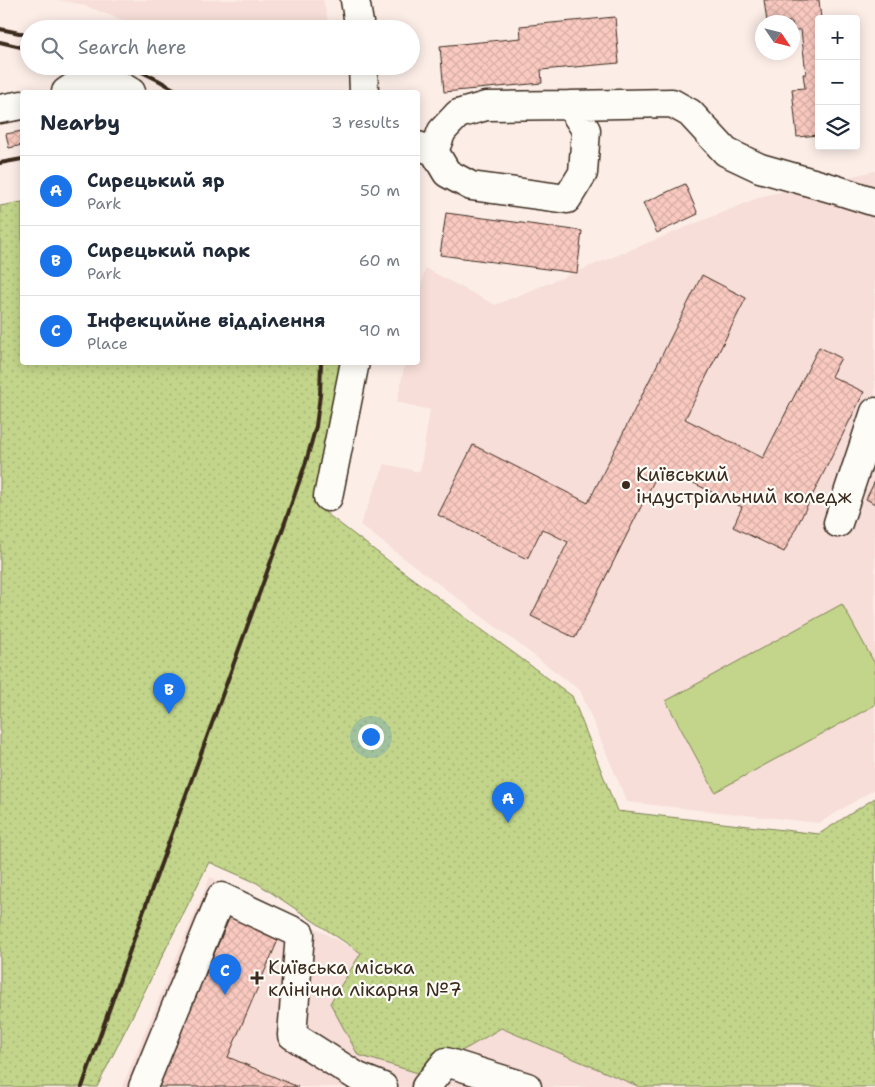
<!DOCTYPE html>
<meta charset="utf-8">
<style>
body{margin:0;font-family:"Shantell Sans",sans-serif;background:#f2f2f3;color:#1f2937}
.controls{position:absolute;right:15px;top:15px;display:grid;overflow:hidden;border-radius:5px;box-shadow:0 2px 12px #0003}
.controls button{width:45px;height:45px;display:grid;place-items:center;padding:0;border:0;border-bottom:1px solid #e0e1e3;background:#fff;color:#1f2937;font:25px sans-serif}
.compass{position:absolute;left:755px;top:15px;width:45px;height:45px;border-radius:50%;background:#fff;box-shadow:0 2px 12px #0003;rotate:125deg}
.you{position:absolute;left:370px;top:736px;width:18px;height:18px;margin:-12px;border:4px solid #fff;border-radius:50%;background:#1a73e8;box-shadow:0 0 0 8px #1a73e833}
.badge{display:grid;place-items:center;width:32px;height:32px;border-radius:50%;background:#1a73e8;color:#fff;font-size:16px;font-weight:700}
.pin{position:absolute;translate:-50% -41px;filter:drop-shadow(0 1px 2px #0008)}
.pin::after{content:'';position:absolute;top:26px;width:18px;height:15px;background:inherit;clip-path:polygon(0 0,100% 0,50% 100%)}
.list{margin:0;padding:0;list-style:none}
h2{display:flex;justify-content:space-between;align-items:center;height:65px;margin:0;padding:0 20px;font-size:21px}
h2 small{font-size:16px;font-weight:400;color:#747a83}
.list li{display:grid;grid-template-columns:32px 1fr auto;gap:15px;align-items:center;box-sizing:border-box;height:70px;padding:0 20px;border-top:1px solid #e0e1e3}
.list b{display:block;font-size:19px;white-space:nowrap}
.list p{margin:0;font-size:16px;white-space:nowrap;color:#747a83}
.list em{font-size:16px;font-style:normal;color:#747a83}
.icon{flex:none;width:28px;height:28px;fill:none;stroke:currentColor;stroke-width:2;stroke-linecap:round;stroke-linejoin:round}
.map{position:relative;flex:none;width:875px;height:1087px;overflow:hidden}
.search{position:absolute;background:#fff;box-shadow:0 2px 12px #0003;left:20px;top:20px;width:400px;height:55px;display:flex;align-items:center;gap:12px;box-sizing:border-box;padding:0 18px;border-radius:28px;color:#747a83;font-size:19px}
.panel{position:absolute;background:#fff;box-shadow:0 2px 12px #0003;left:20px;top:90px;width:400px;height:275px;border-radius:5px}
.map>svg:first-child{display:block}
.built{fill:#f7ded8}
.grass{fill:#c2d58a;stroke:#7e8054}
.park{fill:url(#park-dots);stroke:#7e8054}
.building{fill:url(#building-cross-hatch);stroke:#3b2a1e}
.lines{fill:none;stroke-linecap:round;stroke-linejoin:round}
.minor-casing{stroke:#3b2a1e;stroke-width:31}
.minor{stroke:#fdfcf7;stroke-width:28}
.rail{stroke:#3b2a1e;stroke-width:4}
.poi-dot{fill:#3b2a1e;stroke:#fdfcf7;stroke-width:2}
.labels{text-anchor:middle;stroke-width:4.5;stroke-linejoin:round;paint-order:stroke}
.poi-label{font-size:19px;fill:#3b2a1e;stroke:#fdfcf7;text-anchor:start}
</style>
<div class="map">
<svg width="875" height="1087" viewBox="0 0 875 1087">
<defs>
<pattern id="park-dots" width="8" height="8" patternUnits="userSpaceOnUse" patternTransform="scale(1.25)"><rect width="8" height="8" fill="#c2d58a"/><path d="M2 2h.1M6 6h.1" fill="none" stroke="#a8b777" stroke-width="1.8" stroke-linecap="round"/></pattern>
<pattern id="building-cross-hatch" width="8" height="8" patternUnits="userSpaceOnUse" patternTransform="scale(1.25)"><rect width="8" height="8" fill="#facac1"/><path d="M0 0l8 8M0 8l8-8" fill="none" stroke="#d7aea5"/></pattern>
</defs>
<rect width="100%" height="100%" fill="#fcede7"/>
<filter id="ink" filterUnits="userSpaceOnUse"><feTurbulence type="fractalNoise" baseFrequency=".02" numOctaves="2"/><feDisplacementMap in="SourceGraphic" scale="10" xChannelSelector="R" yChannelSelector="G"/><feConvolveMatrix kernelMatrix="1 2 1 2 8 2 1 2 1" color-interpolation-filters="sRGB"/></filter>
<g filter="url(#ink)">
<path class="built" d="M 57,0 L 323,0 L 330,29 L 146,29 L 80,4 Z
M 875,171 L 875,789 L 819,823 L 627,802 L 580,690 L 360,525 L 385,464 L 420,472 L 430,410 L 397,402 L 405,363 L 418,362 L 418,303 L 425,268 L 495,305 L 763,196 Z
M 210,877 L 295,917 L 361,953 L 330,1003 L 482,1038 L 501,1028 L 641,1087 L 122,1087 Z"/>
<path class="grass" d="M 842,604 L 875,664 L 875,705 L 715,792 L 666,701 Z"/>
<path class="park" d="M 22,202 L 22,362 L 346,363 L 318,507 L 394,565 L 572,696 L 617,811 L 819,834 L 875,798 L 875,1087 L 640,1087 L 501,1028 L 469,1047 L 418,1073 L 358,1055 L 330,1003 L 361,953 L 257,883 L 209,862 L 97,1087 L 0,1087 L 0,206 Z"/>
<path class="building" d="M 764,0 L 819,0 L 821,19 L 819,19 L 819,135 L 797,137 L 792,89 L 805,88 L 803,74 L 806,74 L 801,30 L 792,30 L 792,22 L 767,22 Z
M 615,17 L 619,63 L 541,70 L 542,83 L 444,92 L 440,46 L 521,38 L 520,26 Z
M 22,131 L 22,145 L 9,148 L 6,134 Z
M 685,184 L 698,214 L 657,233 L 643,203 Z
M 446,213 L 582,231 L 577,273 L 440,255 Z
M 702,275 L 746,298 L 685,419 L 763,458 L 819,347 L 841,358 L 831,376 L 864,392 L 784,552 L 733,527 L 742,507 L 661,467 L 575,638 L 531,616 L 568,542 L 542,529 L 527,559 L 438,515 L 473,445 L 588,503 Z
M 875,481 L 875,504 L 866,499 Z
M 232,912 L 281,933 L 228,1057 L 298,1087 L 157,1087 Z"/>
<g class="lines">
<g class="minor-casing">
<path id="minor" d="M 355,0 L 360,29
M 363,66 L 364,92
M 66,92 L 82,81 L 109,79 L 131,92
M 570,105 L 672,103 L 690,113 L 726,152 L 760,168 L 834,189 L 875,202
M 0,109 L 22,105
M 418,146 L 434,151 L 447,173 L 471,186 L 567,199 L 583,173 L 586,130 L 570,105 L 486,106 L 458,114 L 442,131 L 434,151
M 328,497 L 355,362
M 838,523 L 875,412
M 143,1087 L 221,897 L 300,934 L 292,1035 L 358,1077 L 383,1087
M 426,1087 L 446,1062 L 527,1087"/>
</g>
<use href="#minor" class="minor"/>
<path class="rail" d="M 0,29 L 29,35
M 0,42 L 29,49
M 88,66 L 102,71
M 130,66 L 158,80 L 179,92
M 0,163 L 22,159
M 82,1087 L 143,913 L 283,528 L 306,462 L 316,426 L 320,395 L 321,362"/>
</g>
</g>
<g class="poi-dot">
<circle cx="626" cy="485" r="5"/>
<path d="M254.5 970.5h5v5h5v5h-5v5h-5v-5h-5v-5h5z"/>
</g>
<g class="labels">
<g class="poi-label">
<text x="636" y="481">Київський<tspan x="636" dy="22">індустріальний коледж</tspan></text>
<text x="268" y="974">Київська міська<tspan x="268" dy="22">клінічна лікарня №7</tspan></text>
</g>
</g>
</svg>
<div class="controls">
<button>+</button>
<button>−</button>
<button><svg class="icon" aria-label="layers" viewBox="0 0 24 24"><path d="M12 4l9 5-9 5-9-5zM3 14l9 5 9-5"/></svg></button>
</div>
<svg class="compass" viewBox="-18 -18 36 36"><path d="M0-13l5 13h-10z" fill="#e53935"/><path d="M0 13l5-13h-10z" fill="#747a83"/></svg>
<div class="you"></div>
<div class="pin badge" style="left:508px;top:823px">A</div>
<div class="pin badge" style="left:169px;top:714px">B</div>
<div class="pin badge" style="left:225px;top:995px">C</div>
<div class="search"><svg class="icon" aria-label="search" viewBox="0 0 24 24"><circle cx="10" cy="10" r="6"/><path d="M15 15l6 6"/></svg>Search here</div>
<section class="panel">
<h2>Nearby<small>3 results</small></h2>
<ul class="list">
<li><span class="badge">A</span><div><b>Сирецький яр</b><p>Park</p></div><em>50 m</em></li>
<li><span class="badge">B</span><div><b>Сирецький парк</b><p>Park</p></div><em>60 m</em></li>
<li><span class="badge">C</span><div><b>Інфекцийне відділення</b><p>Place</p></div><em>90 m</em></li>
</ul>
</section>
</div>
